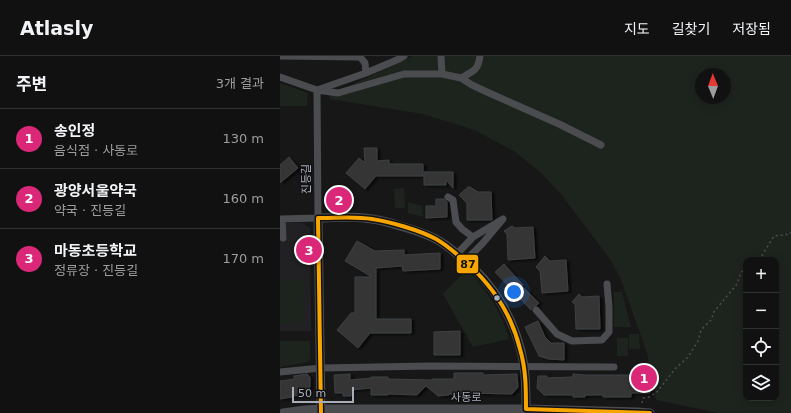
<!DOCTYPE html>
<html lang="ko">
<meta charset="utf-8">
<style>
body{margin:0;font-family:"DejaVu Sans","Noto Sans KR",sans-serif;background:#1e1f1f;color:#f1f3f6}
.controls{position:absolute;right:12px;bottom:12px;display:grid;overflow:hidden;border-radius:8px;box-shadow:0 2px 10px #0003}
.controls button{width:36px;height:36px;display:grid;place-items:center;padding:0;border:0;border-bottom:1px solid #303131;background:#111;color:#f1f3f6;font:20px sans-serif}
.compass{position:absolute;left:415px;top:12px;width:36px;height:36px;border-radius:50%;background:#111;box-shadow:0 2px 10px #0003;rotate:359deg}
.scale{position:absolute;left:12px;bottom:10px;width:62px;box-sizing:border-box;padding-left:4px;border:2px solid #a8adb8;border-top:0;font-size:11px;line-height:14px;white-space:nowrap;color:#a8adb8;-webkit-text-stroke:3px #111113;paint-order:stroke}
.you{position:absolute;left:234px;top:236px;width:14px;height:14px;margin:-10px;border:3px solid #fff;border-radius:50%;background:#1a73e8;box-shadow:0 0 0 6px #1a73e833}
.badge{display:grid;place-items:center;width:26px;height:26px;border-radius:50%;background:#db2777;color:#fff;font-size:13px;font-weight:700}
.pin{position:absolute;translate:-50% -50%;border:2px solid #fff;box-shadow:0 1px 4px #0006}
.list{margin:0;padding:0;list-style:none}
h2{display:flex;justify-content:space-between;align-items:center;height:52px;margin:0;padding:0 16px;font-size:17px}
h2 small{font-size:13px;font-weight:400;color:#9c9d9f}
.list li{display:grid;grid-template-columns:26px 1fr auto;gap:12px;align-items:center;box-sizing:border-box;height:60px;padding:0 16px;border-top:1px solid #303131}
.list b{display:block;font-size:15px;white-space:nowrap}
.list p{margin:0;font-size:13px;white-space:nowrap;color:#9c9d9f}
.list em{font-size:13px;font-style:normal;color:#9c9d9f}
.icon{flex:none;width:22px;height:22px;fill:none;stroke:currentColor;stroke-width:2;stroke-linecap:round;stroke-linejoin:round}
.map{position:relative;flex:none;width:511px;height:357px;overflow:hidden}
header{display:flex;align-items:center;gap:24px;box-sizing:border-box;height:56px;padding:0 20px;background:#111;border-bottom:1px solid #303131}
header strong{font-size:19px}
nav{display:flex;gap:22px;margin-inline-start:auto;font-size:14px}
main{display:flex}
aside{flex:1;background:#111}
.map>svg:first-child{display:block}
.built{fill:#212123}
.green{fill:#1d241e;fill-rule:evenodd}
.building{fill:#353536;stroke:#3f4043;filter:url(#shadow)}
.lines{fill:none;stroke-linecap:round;stroke-linejoin:round}
.path{stroke:#4d4e52;stroke-width:1.5;stroke-dasharray:2 3;stroke-linecap:butt}
.minor{stroke:#4b4c50;stroke-width:7}
.tertiary{stroke:#4b4c50;stroke-width:9}
.bus-1-casing{stroke:#111113;stroke-width:7}
.bus-1{stroke:#f7a600;stroke-width:4}
.bus-dot{fill:#a8adb8;stroke:#111113;stroke-width:1.5}
.labels{text-anchor:middle;stroke-width:3;stroke-linejoin:round;paint-order:stroke}
.street-label{font-size:11px;fill:#a8adb8;stroke:#111113}
.line-badge{stroke:#111113;stroke-width:1.5}
.pale-badge-label{font-size:11px;text-anchor:middle;font-weight:bold;fill:#111}
</style>
<header>
<strong>Atlasly</strong>
<nav><a>지도</a><a>길찾기</a><a>저장됨</a></nav>
</header>
<main>
<aside>
<h2>주변<small>3개 결과</small></h2>
<ul class="list">
<li><span class="badge">1</span><div><b>송인정</b><p>음식점 · 사동로</p></div><em>130 m</em></li>
<li><span class="badge">2</span><div><b>광양서울약국</b><p>약국 · 진등길</p></div><em>160 m</em></li>
<li><span class="badge">3</span><div><b>마동초등학교</b><p>정류장 · 진등길</p></div><em>170 m</em></li>
</ul>
</aside>
<div class="map">
<svg width="511" height="357" viewBox="0 0 511 357">
<defs>
<filter id="shadow"><feDropShadow dx="3" dy="1.5" stdDeviation="1" flood-color="#0009"/></filter>
</defs>
<rect width="100%" height="100%" fill="#171717"/>
<path class="built" d="M 0,167 L 23,167 L 30,172 L 31,275 L 0,275 Z"/>
<path class="green" d="M 133,0 L 511,0 L 511,357 L 439,357 L 376,344 L 367,297 L 340,221 L 330,203 L 280,137 L 260,116 L 234,95 L 194,74 L 143,58 L 50,43 L 50,39 ZM 421,18 L 445,18 L 445,42 L 421,42 ZM 466,204 L 496,204 L 496,342 L 466,342 Z
M 0,27 L 28,37 L 27,50 L 0,50 Z
M 124,132 L 125,152 L 115,152 L 114,133 Z
M 128,146 L 142,150 L 143,161 L 128,157 Z
M 187,213 C 207,235 221,254 229,283 L 193,291 L 163,238 Z
M 0,224 L 24,224 L 24,263 L 21,267 L 0,268 Z
M 334,236 L 342,236 L 351,271 L 334,271 Z
M 349,278 L 359,278 L 360,293 L 349,293 Z
M 337,282 L 348,282 L 348,300 L 337,300 Z
M 0,285 L 30,285 L 30,302 L 28,306 L 0,311 Z"/>
<path class="building" d="M 84,92 L 97,92 L 97,105 L 109,104 L 109,108 L 143,108 L 143,120 L 96,120 L 85,133 L 66,117 L 79,102 L 85,107 Z
M 9,101 L 18,112 L 0,127 L 0,109 Z
M 144,116 L 173,116 L 173,132 L 166,124 L 166,129 L 144,129 Z
M 188,131 L 190,131 L 198,136 L 211,136 L 212,164 L 187,164 L 187,147 L 179,139 Z
M 51,138 L 69,138 L 68,151 L 59,150 L 51,144 Z
M 156,143 L 164,143 L 167,146 L 167,161 L 146,162 L 146,150 L 156,150 Z
M 232,170 L 235,172 L 253,171 L 255,202 L 228,204 L 227,178 L 224,175 Z
M 77,185 L 95,195 L 124,194 L 124,199 L 160,197 L 160,213 L 123,215 L 122,210 L 96,212 L 96,263 L 131,263 L 131,277 L 90,277 L 78,292 L 57,274 L 71,257 L 75,257 L 75,221 L 92,221 L 65,205 Z
M 265,200 L 270,205 L 286,204 L 288,235 L 262,237 L 260,215 L 256,211 Z
M 224,208 L 243,229 L 242,230 L 259,247 L 257,249 L 252,251 L 251,254 L 215,216 Z
M 299,238 L 302,241 L 319,240 L 320,273 L 296,273 L 295,248 L 292,246 Z
M 258,265 L 265,281 L 271,287 L 284,287 L 284,304 L 268,303 L 259,300 L 245,271 Z
M 180,275 L 180,299 L 154,299 L 154,276 Z
M 174,317 L 203,317 L 203,319 L 237,318 L 238,331 L 232,338 L 185,337 L 185,338 L 169,338 L 169,339 L 158,340 L 146,330 L 137,339 L 108,338 L 108,339 L 91,339 L 91,332 L 71,334 L 71,340 L 63,340 L 63,337 L 55,337 L 54,319 L 70,318 L 70,324 L 91,322 L 91,321 L 108,321 L 108,323 L 152,324 L 152,323 L 174,323 Z
M 27,318 L 30,321 L 30,331 L 24,339 L 11,340 L 12,341 L 0,343 L 0,325 L 14,323 L 14,320 Z
M 293,318 L 306,319 L 351,319 L 351,320 L 370,320 L 370,337 L 351,337 L 351,341 L 323,341 L 323,339 L 305,339 L 305,341 L 293,341 L 293,339 L 264,339 L 257,332 L 258,320 L 267,320 L 267,322 L 293,321 Z"/>
<g class="lines">
<path class="path" d="M 479,204 L 494,180 L 510,178 L 511,176
M 362,347 L 363,342 L 369,341 L 377,336 L 395,313 L 408,301 L 418,285 L 421,274 L 432,263 L 433,257 L 457,228 L 461,216 L 466,214"/>
<path class="minor" d="M 0,0 L 80,1 L 85,7 L 86,17 L 40,33
M 86,17 L 119,3 L 124,0
M 162,18 L 181,22 L 192,29 L 207,36 L 279,68 L 321,89
M 0,21 L 37,34 L 58,37 L 124,18 L 162,18 L 161,0
M 181,22 C 193,15 198,15 200,0
M 168,141 L 173,144 L 176,166 L 182,173 L 193,181
M 0,163 L 38,162 L 37,34
M 2,163 L 3,182
M 177,198 L 193,181 L 223,163 L 202,188 L 186,204
M 256,254 L 277,278 L 292,285 L 322,284 L 329,276 L 329,251 L 327,228
M 0,316 L 41,312 L 150,310 L 334,311"/>
<path class="tertiary" d="M 3,357 L 25,354 L 41,353 L 246,353 L 357,356 L 370,357
M 41,357 L 38,162 C 53,162 69,160 84,162 C 96,163 108,166 120,170 C 131,173 143,177 154,182 C 162,186 170,192 177,198 C 213,225 237,265 244,310 C 246,324 246,339 246,353"/>
<g class="bus-1-casing">
<path id="bus-1" d="M 38,162 C 56,162 74,160 92,163 C 111,166 139,174 156,183 C 165,188 172,194 180,201 C 209,225 231,256 240,293 C 246,313 246,333 246,353
M 38,162 L 41,357
M 246,353 L 370,357"/>
</g>
<use href="#bus-1" class="bus-1"/>
</g>
<circle class="bus-dot" cx="217" cy="242" r="3.5"/>
<g class="labels">
<g class="street-label">
<text transform="translate(26 123) rotate(-90)" y="4">진등길</text>
<text x="186" y="345">사동로</text>
</g>
</g>
<rect class="line-badge" x="176" y="198" width="23" height="20" rx="4" fill="#f7a600"/>
<g class="pale-badge-label">
<text x="188" y="212">87</text>
</g>
</svg>
<div class="controls">
<button>+</button>
<button>−</button>
<button><svg class="icon" aria-label="locate" viewBox="0 0 24 24"><circle cx="12" cy="12" r="6"/><path d="M12 2v4M12 18v4M2 12h4M18 12h4"/></svg></button>
<button><svg class="icon" aria-label="layers" viewBox="0 0 24 24"><path d="M12 4l9 5-9 5-9-5zM3 14l9 5 9-5"/></svg></button>
</div>
<svg class="compass" viewBox="-18 -18 36 36"><path d="M0-13l5 13h-10z" fill="#e53935"/><path d="M0 13l5-13h-10z" fill="#9c9d9f"/></svg>
<div class="scale">50 m</div>
<div class="you"></div>
<div class="pin badge" style="left:364px;top:322px">1</div>
<div class="pin badge" style="left:59px;top:144px">2</div>
<div class="pin badge" style="left:29px;top:194px">3</div>
</div>
</main>
